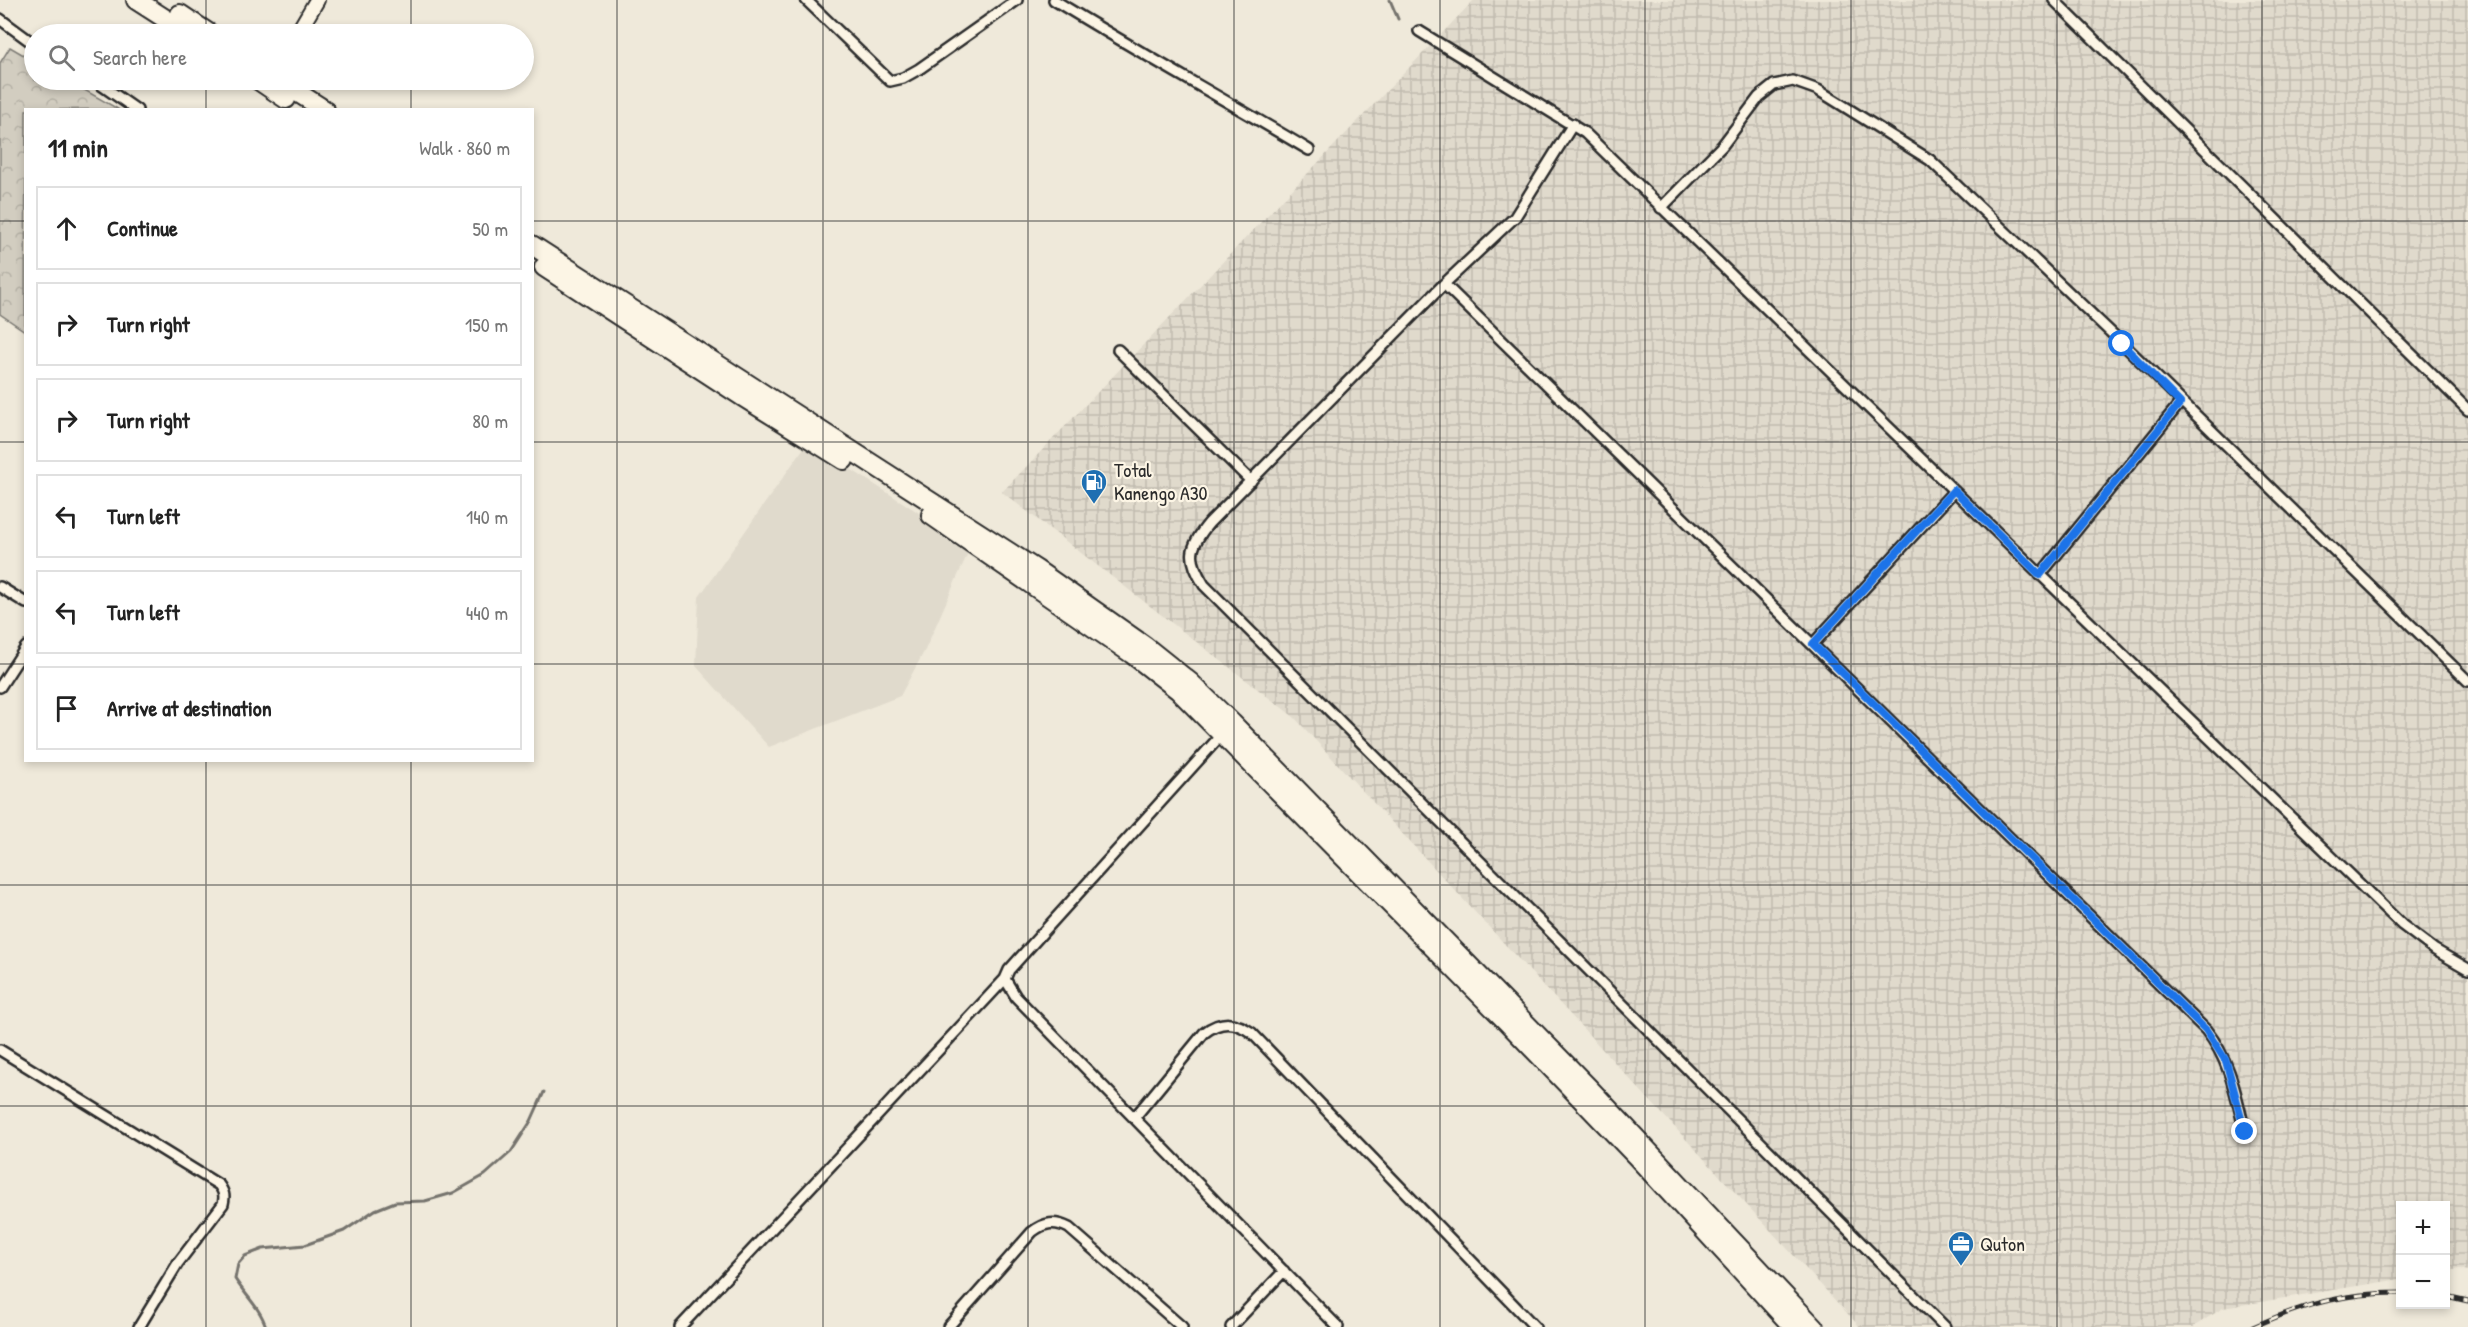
<!DOCTYPE html>
<meta charset="utf-8">
<style>
body{margin:0;font-family:"Patrick Hand",sans-serif;background:#f2f2f2;color:#222}
.controls{position:absolute;right:18px;bottom:18px;display:grid;overflow:hidden;border-radius:0px;box-shadow:0 3px 9px #0003}
.controls button{width:54px;height:54px;display:grid;place-items:center;padding:0;border:0;border-bottom:2px solid #e0e0e0;background:#fff;color:#222;font:30px sans-serif}
.stop{position:absolute;width:18px;height:18px;margin:-14px;border:4px solid #1a73e8;border-radius:50%;background:#fff}
.stop.end{background:#1a73e8;border-color:#fff;box-shadow:0 2px 6px #0008}
.list{margin:0;padding:0;list-style:none}
h2{display:flex;justify-content:space-between;align-items:center;height:78px;margin:0;padding:0 24px;font-size:26px}
h2 small{font-size:20px;font-weight:400;color:#767676}
.list li{display:grid;grid-template-columns:39px 1fr auto;gap:18px;align-items:center;box-sizing:border-box;height:84px;margin:0 12px 12px;padding:0 12px;border:2px solid #e0e0e0;border-radius:0px}
.list b{display:block;font-size:22px;white-space:nowrap}
.list em{font-size:20px;font-style:normal;color:#767676}
.icon{flex:none;width:33px;height:33px;fill:none;stroke:currentColor;stroke-width:2;stroke-linecap:round;stroke-linejoin:round}
.map{position:relative;flex:none;width:2468px;height:1327px;overflow:hidden}
.search{position:absolute;background:#fff;box-shadow:0 3px 9px #0003;left:24px;top:24px;width:510px;height:66px;display:flex;align-items:center;gap:15px;box-sizing:border-box;padding:0 21px;border-radius:33px;color:#767676;font-size:22px}
.panel{position:absolute;background:#fff;box-shadow:0 3px 9px #0003;left:24px;top:108px;width:510px;height:654px;border-radius:0px}
.map>svg:first-child{display:block}
.built{fill:#e0dacc}
.industrial{fill:url(#industrial-grid)}
.forest{fill:url(#forest-crowns);stroke:#7e7c76;stroke-width:1.5}
.lines{fill:none;stroke-linecap:round;stroke-linejoin:round}
.stream{stroke:#75736d;stroke-width:3}
.street-casing{stroke:#2b2b2b;stroke-width:14}
.secondary-casing{stroke:#2b2b2b;stroke-width:18}
.highway-casing{stroke:#2b2b2b;stroke-width:22}
.street{stroke:#fcf5e5;stroke-width:9}
.secondary{stroke:#fcf5e5;stroke-width:14}
.highway{stroke:#fcf5e5;stroke-width:18}
.rail-casing{stroke:#2b2b2b;stroke-width:5}
.rail{stroke:#fcf5e5;stroke-width:3;stroke-dasharray:9;stroke-linecap:butt}
.route{stroke:#1a73e8;stroke-width:8}
.grid{fill:none;stroke:#2b2b2b;stroke-width:1.5;stroke-opacity:0.55}
.labels{text-anchor:middle;stroke-width:4.5;stroke-linejoin:round;paint-order:stroke}
.poi-label{font-size:20px;fill:#2b2b2b;stroke:#fcf5e5;text-anchor:start}
</style>
<div class="map">
<svg width="2468" height="1327" viewBox="0 0 2468 1327">
<defs>
<pattern id="industrial-grid" width="8" height="8" patternUnits="userSpaceOnUse" patternTransform="scale(1.5)"><rect width="8" height="8" fill="#e0dacc"/><path d="M0 4h8M4 0v8" fill="none" stroke="#c0bbaf"/></pattern>
<pattern id="forest-crowns" width="20" height="18" patternUnits="userSpaceOnUse" patternTransform="scale(1.5)"><rect width="20" height="18" fill="#d2cdc0"/><path d="M2 6a3 3 0 1 1 6 0M12 15a3 3 0 1 1 6 0" fill="none" stroke="#b4b0a5"/></pattern>
</defs>
<rect width="100%" height="100%" fill="#efe9da"/>
<filter id="ink" filterUnits="userSpaceOnUse"><feTurbulence type="fractalNoise" baseFrequency=".0167" numOctaves="2"/><feDisplacementMap in="SourceGraphic" scale="12" xChannelSelector="R" yChannelSelector="G"/><feConvolveMatrix kernelMatrix="1 2 1 2 8 2 1 2 1" color-interpolation-filters="sRGB"/></filter>
<g filter="url(#ink)">
<path class="built" d="M 808,442 L 971,546 L 925,650 L 900,696 L 769,747 L 696,666 L 699,597 Z"/>
<path class="industrial" d="M 1474,0 L 2468,0 L 2468,1271 L 2460,1269 L 2446,1271 L 2446,1206 L 2400,1206 L 2400,1279 L 2223,1308 L 2193,1327 L 1860,1327 L 1294,717 L 1002,492 Z"/>
<path class="forest" d="M 10,47 L 34,61 L 34,80 L 67,80 L 118,109 L 26,110 L 25,331 L 0,314 L 0,63 Z"/>
<g class="lines">
<path class="stream" d="M 1390,0 L 1398,19
M 266,1327 C 261,1309 245,1295 235,1279 L 238,1264 L 245,1256 L 263,1249 L 305,1245 L 344,1231 L 375,1210 L 395,1202 L 425,1201 L 453,1193 L 485,1175 L 511,1152 L 531,1121 L 544,1092"/>
<g class="street-casing">
<path id="street" d="M 806,0 L 890,81 L 903,78 L 919,69 L 1017,0
M 1054,0 C 1138,52 1224,99 1309,150
M 2054,0 L 2468,410
M 0,19 L 34,44
M 1419,31 L 1585,133 L 2402,925 L 2435,950 L 2468,969
M 94,80 L 137,110
M 1573,124 L 1515,217 L 1444,284 L 1209,523 C 1189,547 1187,558 1204,585 L 1945,1327
M 1661,208 L 1722,146 L 1759,97 L 1774,85 L 1793,81 L 1818,90 L 1930,160 L 2123,344 L 2468,681
M 1444,284 L 2206,1030 C 2230,1060 2236,1095 2245,1132
M 1118,350 L 1251,481
M 2040,575 L 2180,403
M 0,587 L 26,603
M 1813,644 L 1954,491
M 0,687 L 26,647
M 1223,733 L 1009,970 L 1005,979 L 1016,997 L 1338,1327
M 0,1050 L 219,1185 C 224,1192 225,1196 223,1204 L 178,1263 L 139,1327
M 1135,1117 L 1204,1033 C 1221,1020 1235,1021 1252,1033 L 1535,1327
M 680,1327 L 1005,979
M 948,1327 L 1032,1232 C 1045,1222 1055,1221 1069,1228 L 1182,1327
M 1231,1327 L 1284,1271"/>
</g>
<g class="secondary-casing">
<path id="secondary" d="M 297,34 L 317,0"/>
</g>
<g class="highway-casing">
<path id="highway" d="M 136,0 L 189,34
M 180,14 L 210,34
M 258,80 L 286,99
M 278,80 L 325,110
M 532,245 L 1037,570 L 1145,646 L 1190,682 L 1232,723 L 1588,1087 L 1814,1327
M 544,267 L 743,397 L 844,460
M 931,515 L 1132,654 L 1178,690 L 1507,1022 L 1635,1155 L 1793,1327"/>
</g>
<use href="#street" class="street"/>
<use href="#secondary" class="secondary"/>
<use href="#highway" class="highway"/>
<g class="rail-casing">
<path id="rail" d="M 2446,1296 L 2468,1301
M 2253,1327 C 2304,1304 2344,1293 2400,1293"/>
</g>
<use href="#rail" class="rail"/>
</g>
</g>
<g class="lines" filter="url(#ink)">
<path class="route" d="M 2122,344 L 2180,403 L 2040,575 L 1954,490 L 1813,644 L 2206,1030 L 2226,1061 L 2245,1132"/>
</g>
<path class="grid" d="M 206,0 L 206,34M 411,0 L 411,34M 617,0 L 617,1327M 823,0 L 823,1327M 1028,0 L 1028,1327M 1234,0 L 1234,1327M 1440,0 L 1440,1327M 1645,0 L 1645,1327M 1851,0 L 1851,1327M 2057,0 L 2057,1327M 2262,0 L 2262,1327M 206,80 L 206,110M 411,80 L 411,110M 0,221 L 26,221M 532,221 L 2468,221M 0,442 L 26,442M 532,442 L 2468,442M 0,664 L 26,664M 532,664 L 2468,664M 206,760 L 206,1327M 411,760 L 411,1327M 0,885 L 2468,885M 0,1106 L 2468,1106"/>
<defs>
<g id="fuel-pin" transform="scale(1.35)"><path d="M0 17L-7.5 6A9.5 9.5 0 1 1 7.5 6Z" fill="#1f6fb2" stroke="#fcf5e5"/><path d="M-5.5-6h7V0h2V4h1.3V-2.5L3-4.5l.8-.8L6-3V5H2.5V1h-1V6h-7ZM-4.2-4.7v3.2H.2V-4.7Z" fill="#fff"/></g>
<g id="office-pin" transform="scale(1.35)"><path d="M0 17L-7.5 6A9.5 9.5 0 1 1 7.5 6Z" fill="#1f6fb2" stroke="#fcf5e5"/><path d="M-6-3h4V-5.5h4V-3h4V5H-6ZM-1-4.5V-3h2v-1.5ZM-6 0V1H6V0Z" fill="#fff"/></g>
</defs>
<g fill-rule="evenodd">
<use href="#fuel-pin" x="1094" y="482"/>
<use href="#office-pin" x="1961" y="1244"/>
</g>
<g class="labels">
<g class="poi-label">
<text x="1114" y="477">Total<tspan x="1114" dy="23">Kanengo A30</tspan></text>
<text x="1980" y="1251">Quton</text>
</g>
</g>
</svg>
<div class="controls">
<button>+</button>
<button>−</button>
</div>
<div class="stop" style="left:2122px;top:344px"></div>
<div class="stop end" style="left:2245px;top:1132px"></div>
<div class="search"><svg class="icon" aria-label="search" viewBox="0 0 24 24"><circle cx="10" cy="10" r="6"/><path d="M15 15l6 6"/></svg>Search here</div>
<section class="panel">
<h2>11 min<small>Walk · 860 m</small></h2>
<ul class="list">
<li><svg class="icon" aria-label="ahead" viewBox="0 0 24 24"><path d="M12 20V5M6 11l6-6 6 6"/></svg><div><b>Continue</b></div><em>50 m</em></li>
<li><svg class="icon" aria-label="right" viewBox="0 0 24 24"><path d="M7 20v-9h11M14 6l5 5-5 5"/></svg><div><b>Turn right</b></div><em>150 m</em></li>
<li><svg class="icon" aria-label="right" viewBox="0 0 24 24"><path d="M7 20v-9h11M14 6l5 5-5 5"/></svg><div><b>Turn right</b></div><em>80 m</em></li>
<li><svg class="icon" aria-label="left" viewBox="0 0 24 24"><path d="M17 20v-9H6M10 6l-5 5 5 5"/></svg><div><b>Turn left</b></div><em>140 m</em></li>
<li><svg class="icon" aria-label="left" viewBox="0 0 24 24"><path d="M17 20v-9H6M10 6l-5 5 5 5"/></svg><div><b>Turn left</b></div><em>440 m</em></li>
<li><svg class="icon" aria-label="arrive" viewBox="0 0 24 24"><path d="M6 21V4h12l-3 4 3 4H6"/></svg><div><b>Arrive at destination</b></div></li>
</ul>
</section>
</div>
